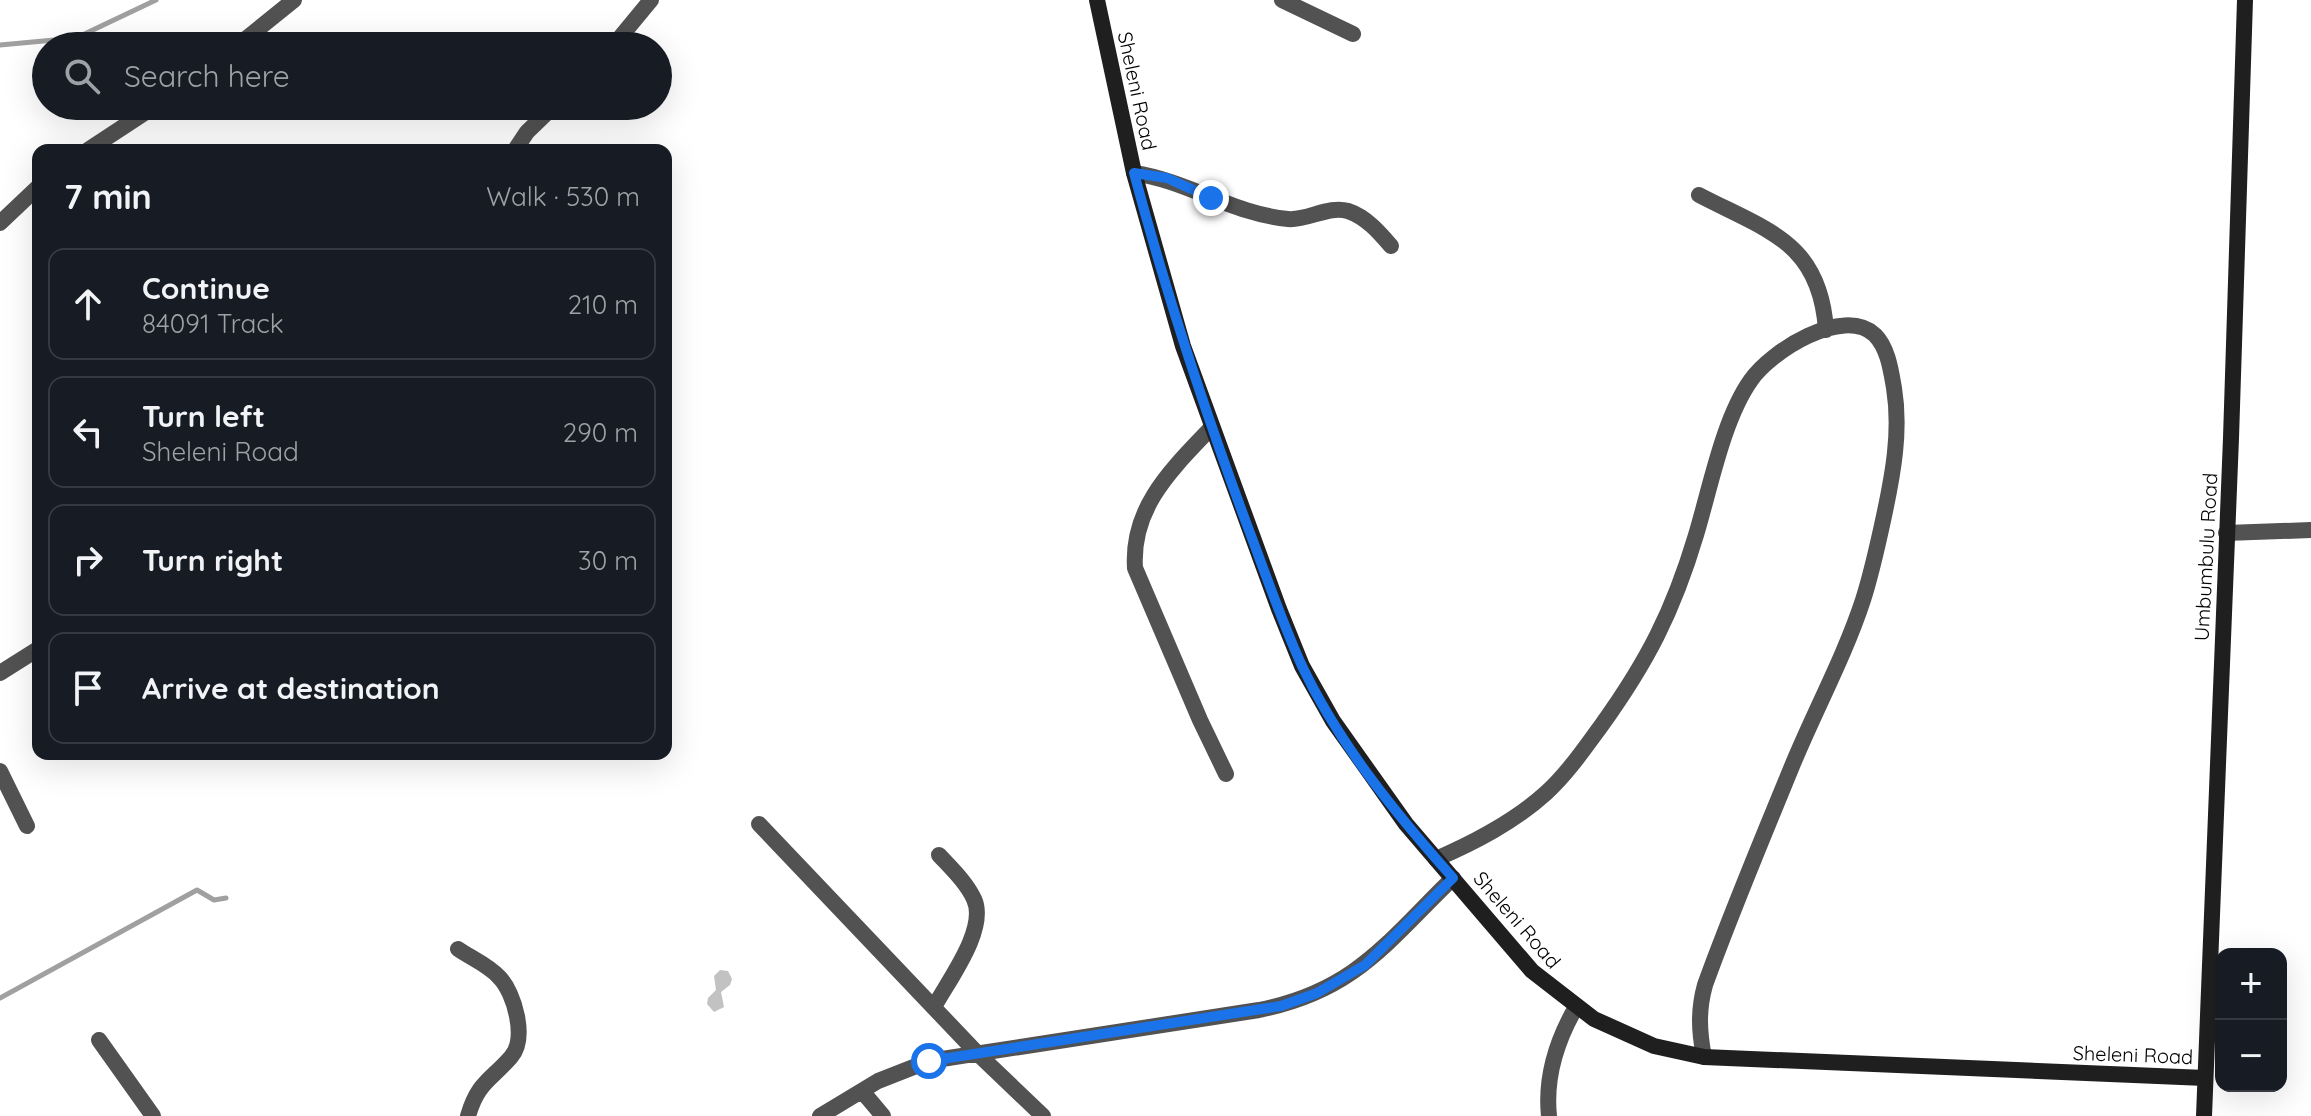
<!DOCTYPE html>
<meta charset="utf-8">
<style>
body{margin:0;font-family:Quicksand,sans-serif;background:#20242c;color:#f1f3f6}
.controls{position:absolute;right:24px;bottom:24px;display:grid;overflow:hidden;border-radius:16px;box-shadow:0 8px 32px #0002}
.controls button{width:72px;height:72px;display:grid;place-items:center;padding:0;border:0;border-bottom:2px solid #363941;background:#171b24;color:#f1f3f6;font:40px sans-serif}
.stop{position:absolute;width:24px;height:24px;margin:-18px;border:6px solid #1a73e8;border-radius:50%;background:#fff}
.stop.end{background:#1a73e8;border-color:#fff;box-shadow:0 2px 8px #0008}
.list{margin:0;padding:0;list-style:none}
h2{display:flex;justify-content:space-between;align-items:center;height:104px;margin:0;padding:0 32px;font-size:34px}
h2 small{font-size:26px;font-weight:400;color:#9ea1a6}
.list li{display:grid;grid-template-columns:52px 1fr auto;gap:24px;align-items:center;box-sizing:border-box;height:112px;margin:0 16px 16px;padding:0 16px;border:2px solid #363941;border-radius:16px}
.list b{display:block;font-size:30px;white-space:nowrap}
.list p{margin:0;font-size:26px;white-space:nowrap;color:#9ea1a6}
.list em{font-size:26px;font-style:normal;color:#9ea1a6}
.icon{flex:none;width:44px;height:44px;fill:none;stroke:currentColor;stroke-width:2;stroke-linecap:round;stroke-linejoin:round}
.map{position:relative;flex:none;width:2311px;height:1116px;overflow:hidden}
.search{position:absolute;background:#171b24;box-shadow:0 8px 32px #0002;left:32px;top:32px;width:640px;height:88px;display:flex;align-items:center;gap:20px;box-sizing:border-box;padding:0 28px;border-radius:44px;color:#9ea1a6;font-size:30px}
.panel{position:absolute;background:#171b24;box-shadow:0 8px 32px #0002;left:32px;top:144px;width:640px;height:616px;border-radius:16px}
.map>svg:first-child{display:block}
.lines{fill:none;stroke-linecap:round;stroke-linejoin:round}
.stream{stroke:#a0a0a0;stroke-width:5}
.building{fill:#c2c2c2}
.street{stroke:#525252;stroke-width:16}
.secondary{stroke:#1f1f1f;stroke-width:16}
.route{stroke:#1a73e8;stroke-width:10}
.labels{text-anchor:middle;stroke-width:6;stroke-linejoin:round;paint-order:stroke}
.street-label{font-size:20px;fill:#000;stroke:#fff}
</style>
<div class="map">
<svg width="2311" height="1116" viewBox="0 0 2311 1116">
<rect width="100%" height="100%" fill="#fff"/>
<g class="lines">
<path class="stream" d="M 0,45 L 76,38 L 156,0
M 0,998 L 197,890 L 214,900 L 226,898"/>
</g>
<path class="building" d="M 720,970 L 728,971 L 732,979 L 730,985 L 721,992 L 724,1007 L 714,1012 L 707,1004 L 708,998 L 716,990 L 714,976 Z"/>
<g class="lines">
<path class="street" d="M 1282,0 L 1353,34
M 237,46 L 294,0
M 613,46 L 651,0
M 88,150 L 155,106
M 515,150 L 527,132 L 554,106
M 1134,173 C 1188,181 1233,214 1288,219 C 1307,221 1329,205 1348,211 C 1366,217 1379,232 1391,246
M 1699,195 C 1768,231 1820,242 1826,330
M 0,223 L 38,187
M 1211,428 C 1172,469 1131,507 1135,568 L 1200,720 L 1226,774
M 2226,533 L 2311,530
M 0,673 L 38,649
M 0,771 L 27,826
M 759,824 L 977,1053 L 1043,1116
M 1436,859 C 1475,842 1514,822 1546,793 C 1567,774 1584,749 1601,726 C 1647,662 1673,612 1696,535 C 1710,489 1723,419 1751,380 C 1770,352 1843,305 1875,335 C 1888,348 1891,371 1894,388 C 1901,431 1893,474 1884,516 C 1878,544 1872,572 1863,600 C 1844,658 1813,714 1790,771 C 1761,842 1731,913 1705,985 C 1698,1010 1699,1031 1704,1057
M 458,949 C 471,958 488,965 499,977 C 515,993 527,1039 511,1057 C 490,1081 478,1082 468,1116
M 934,1007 C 948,981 988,929 974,899 C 966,882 951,868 939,855
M 99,1040 L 153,1116
M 862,1091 L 883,1116
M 820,1116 L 878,1081 L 929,1061 L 1259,1010 C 1355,991 1387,942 1453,878
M 1549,1116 C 1545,1078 1557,1040 1576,1007"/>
<path class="secondary" d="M 1097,0 L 1134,173 L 1183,346 L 1279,609 L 1302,666 L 1333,721 L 1406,824 L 1532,971 L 1594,1019 L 1654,1046 L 1704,1057 L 2205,1078
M 2204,1116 L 2231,438 L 2245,0"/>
</g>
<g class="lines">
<path class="route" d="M 929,1061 L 1281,1006 L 1317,993 L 1365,965 L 1453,878 C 1396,814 1339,744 1302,666 C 1281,620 1265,572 1247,525 C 1204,409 1166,293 1134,173 L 1167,178 L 1211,198"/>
</g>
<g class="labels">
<g class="street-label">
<text transform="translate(1137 91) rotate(78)" y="7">Sheleni Road</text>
<text transform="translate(2206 557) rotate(-87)" y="7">Umbumbulu Road</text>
<text transform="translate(1517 920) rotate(49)" y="7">Sheleni Road</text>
<text transform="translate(2133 1055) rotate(2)" y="7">Sheleni Road</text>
</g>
</g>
</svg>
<div class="controls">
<button>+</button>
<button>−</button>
</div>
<div class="stop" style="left:929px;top:1061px"></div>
<div class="stop end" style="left:1211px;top:198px"></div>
<div class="search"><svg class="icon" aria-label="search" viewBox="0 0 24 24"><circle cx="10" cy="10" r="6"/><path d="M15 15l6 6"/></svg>Search here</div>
<section class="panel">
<h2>7 min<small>Walk · 530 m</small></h2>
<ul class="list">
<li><svg class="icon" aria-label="ahead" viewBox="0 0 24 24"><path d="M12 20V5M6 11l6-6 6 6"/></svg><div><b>Continue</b><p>84091 Track</p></div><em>210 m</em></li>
<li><svg class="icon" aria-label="left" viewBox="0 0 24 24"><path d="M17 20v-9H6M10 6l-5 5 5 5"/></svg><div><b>Turn left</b><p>Sheleni Road</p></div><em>290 m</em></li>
<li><svg class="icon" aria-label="right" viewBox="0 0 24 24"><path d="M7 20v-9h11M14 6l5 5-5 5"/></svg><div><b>Turn right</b></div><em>30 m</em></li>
<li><svg class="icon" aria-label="arrive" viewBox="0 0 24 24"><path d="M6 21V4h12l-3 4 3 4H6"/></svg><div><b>Arrive at destination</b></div></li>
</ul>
</section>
</div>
